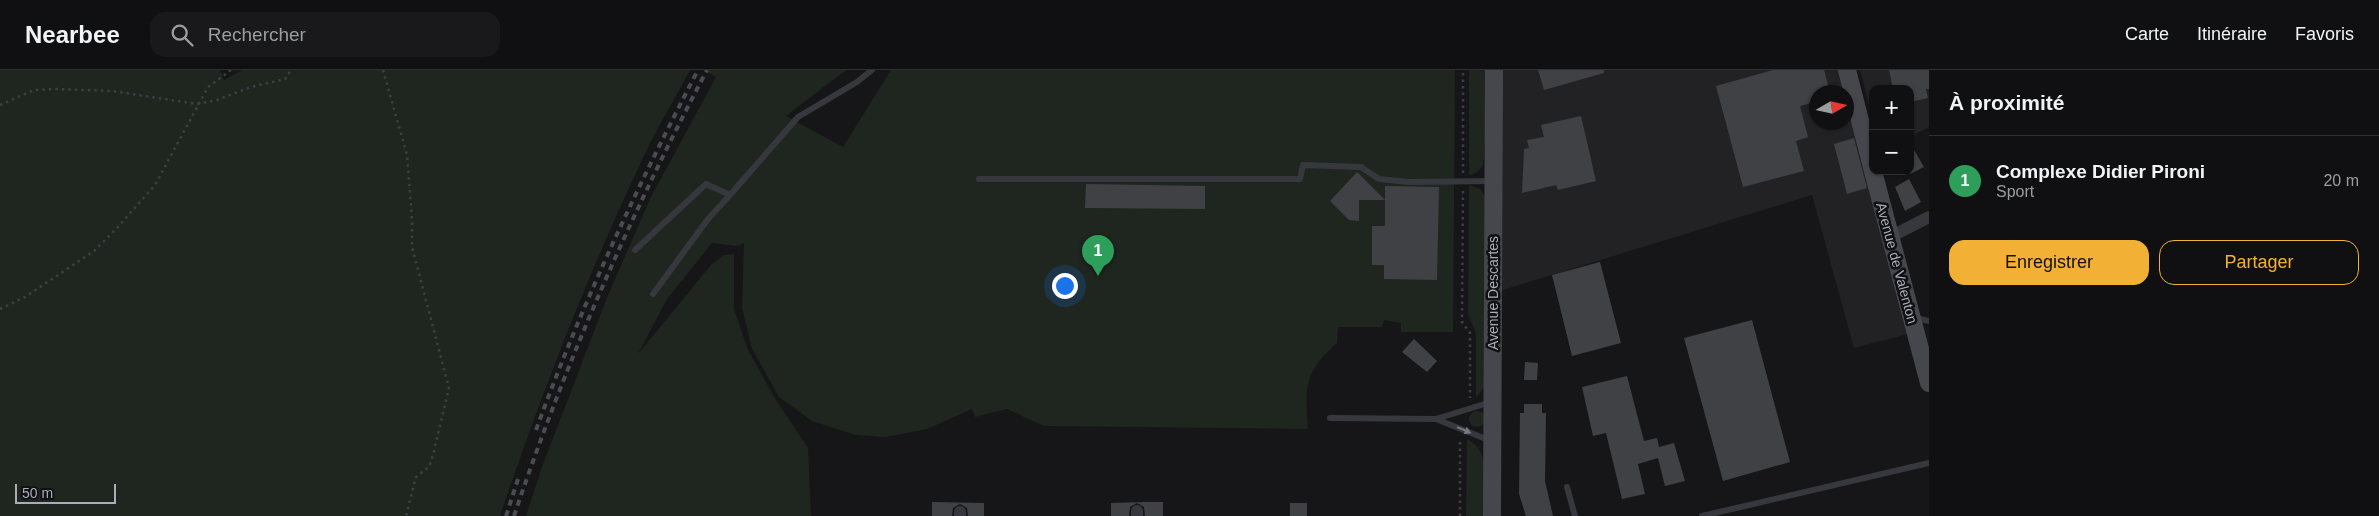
<!DOCTYPE html>
<html lang="fr">
<meta charset="utf-8">
<style>
body{margin:0;font-family:Arial,sans-serif;background:#19191b;color:#f1f3f6}
.controls{position:absolute;right:15px;top:15px;display:grid;overflow:hidden;border-radius:10px;box-shadow:0 1px 4px #0004}
.controls button{width:45px;height:45px;display:grid;place-items:center;padding:0;border:0;border-bottom:1px solid #303032;background:#101012;color:#f1f3f6;font:25px sans-serif}
.compass{position:absolute;left:1809px;top:15px;width:45px;height:45px;border-radius:50%;background:#101012;box-shadow:0 1px 4px #0004;rotate:81deg}
.scale{position:absolute;left:15px;bottom:12px;width:101px;box-sizing:border-box;padding-left:5px;border:2px solid #a8adb8;border-top:0;font-size:14px;line-height:18px;white-space:nowrap;color:#a8adb8;-webkit-text-stroke:4px #111113;paint-order:stroke}
.you{position:absolute;left:1064px;top:215px;width:18px;height:18px;margin:-12px;border:4px solid #fff;border-radius:50%;background:#1a73e8;box-shadow:0 0 0 8px #1a73e833}
.badge{display:grid;place-items:center;width:32px;height:32px;border-radius:50%;background:#f2b134;color:#fff;font-size:16px;font-weight:700}
.pin{position:absolute;translate:-50% -41px;filter:drop-shadow(0 1px 2px #0008)}
.pin::after{content:'';position:absolute;top:26px;width:18px;height:15px;background:inherit;clip-path:polygon(0 0,100% 0,50% 100%)}
.list{margin:0;padding:0;list-style:none}
h2{display:flex;justify-content:space-between;align-items:center;height:65px;margin:0;padding:0 20px;font-size:21px}
h2 small{font-size:16px;font-weight:400;color:#9c9d9f}
.list li{display:grid;grid-template-columns:32px 1fr auto;gap:15px;align-items:center;box-sizing:border-box;height:90px;padding:0 20px;border-top:1px solid #303032}
.list b{display:block;font-size:19px;white-space:nowrap}
.list p{margin:0;font-size:16px;white-space:nowrap;color:#9c9d9f}
.list em{font-size:16px;font-style:normal;color:#9c9d9f}
.actions{display:flex;gap:10px;padding:15px 20px}
.actions a{flex:1;padding:11px 0;border:1px solid #f2b134;border-radius:15px;text-align:center;font-size:18px;color:#f2b134}
.actions .main{background:#f2b134;color:#111}
.icon{flex:none;width:28px;height:28px;fill:none;stroke:currentColor;stroke-width:2;stroke-linecap:round;stroke-linejoin:round}
.map{position:relative;flex:none;width:1929px;height:446px;overflow:hidden}
header{display:flex;align-items:center;gap:30px;box-sizing:border-box;height:70px;padding:0 25px;background:#101012;border-bottom:1px solid #303032}
header strong{font-size:24px}
nav{display:flex;gap:28px;margin-inline-start:auto;font-size:18px}
.search{width:350px;height:45px;background:#19191b;display:flex;align-items:center;gap:12px;box-sizing:border-box;padding:0 18px;border-radius:15px;color:#9c9d9f;font-size:19px}
main{display:flex}
aside{flex:1;background:#101012}
.map>svg:first-child{display:block}
.built{fill:#222225;fill-rule:evenodd}
.green{fill:#1e261f}
.building{fill:#404145}
.lines{fill:none;stroke-linecap:round;stroke-linejoin:round}
.path{stroke:#3d3f44;stroke-width:2.5;stroke-dasharray:2.5 4;stroke-linecap:butt}
.lane{stroke:#37383d;stroke-width:6}
.street{stroke:#37383d;stroke-width:12}
.secondary{stroke:#45474d;stroke-width:18}
.rail{stroke:#4a4c52;stroke-width:4;stroke-dasharray:6 5;stroke-linecap:butt}
.oneway{fill:#757881}
.labels{text-anchor:middle;stroke-width:5;stroke-linejoin:round;paint-order:stroke}
.street-label{font-size:14px;fill:#a8adb8;stroke:#111113}
</style>
<header>
<strong>Nearbee</strong>
<div class="search"><svg class="icon" aria-label="search" viewBox="0 0 24 24"><circle cx="10" cy="10" r="6"/><path d="M15 15l6 6"/></svg>Rechercher</div>
<nav><a>Carte</a><a>Itinéraire</a><a>Favoris</a></nav>
</header>
<main>
<div class="map">
<svg width="1929" height="446" viewBox="0 0 1929 446">
<rect width="100%" height="100%" fill="#161618"/>
<path class="built" d="M 1500,0 L 1845,0 L 1908,264 L 1854,278 L 1812,125 L 1500,221 ZM 1816,22 L 1846,22 L 1846,52 L 1816,52 Z
M 1860,0 L 1929,0 L 1929,57 L 1910,67 L 1910,19 L 1873,19 L 1873,51 Z"/>
<path class="green" d="M 0,0 L 220,0 L 224,10 L 242,0 L 690,0 C 674,30 656,60 642,90 C 587,206 541,325 500,446 L 0,446 Z
M 704,0 L 846,0 L 786,46 L 843,77 L 891,0 L 1455,0 L 1453,262 L 1401,262 L 1401,253 L 1384,250 L 1382,257 L 1338,257 L 1337,273 C 1304,302 1305,317 1308,359 L 1044,356 L 1007,339 L 975,347 L 972,339 L 927,359 L 886,367 L 856,365 L 812,351 L 779,327 L 752,279 L 742,238 L 744,173 L 738,176 L 712,173 L 667,229 L 638,284 L 711,195 L 724,185 L 734,184 L 734,239 L 748,280 L 776,330 L 808,378 L 811,446 L 526,446 L 542,397 L 608,225 L 651,127 L 716,7 Z
M 1469,0 L 1487,0 L 1487,73 L 1484,74 C 1484,88 1486,102 1469,105 Z
M 1469,115 L 1480,119 L 1486,128 L 1484,317 L 1476,328 L 1476,263 L 1468,244 Z
M1469 349a8 8 0 1 1 16 0a8 8 0 1 1-16 0Z
M 1467,369 C 1493,381 1485,421 1486,446 L 1466,446 Z"/>
<path class="building" d="M 1538,0 L 1604,0 L 1604,3 L 1544,20 Z
M 1773,0 L 1824,0 L 1830,22 L 1814,22 L 1816,32 L 1800,36 L 1808,67 L 1796,71 L 1804,101 L 1743,117 L 1716,16 Z
M 1889,0 L 1929,0 L 1929,19 L 1926,19 L 1928,28 L 1910,32 L 1910,19 L 1893,19 Z
M 1581,46 L 1596,111 L 1558,120 L 1556,115 L 1522,123 L 1524,79 L 1529,78 L 1527,70 L 1544,67 L 1541,55 Z
M 1854,68 L 1867,118 L 1847,124 L 1834,74 Z
M 1910,73 L 1924,97 L 1910,104 Z
M 1357,102 L 1385,130 L 1385,116 L 1439,117 L 1437,210 L 1384,209 L 1384,195 L 1372,195 L 1372,156 L 1385,156 L 1385,130 L 1359,130 L 1359,151 L 1349,150 L 1330,131 Z
M 1909,109 L 1921,132 L 1905,141 L 1895,117 Z
M 1086,114 L 1205,116 L 1205,139 L 1085,138 Z
M 1600,192 L 1621,273 L 1572,286 L 1552,205 Z
M 1752,250 L 1790,392 L 1723,411 L 1684,268 Z
M 1414,269 L 1437,291 L 1427,302 L 1402,282 Z
M 1525,292 L 1538,293 L 1537,310 L 1524,310 Z
M 1627,306 L 1644,371 L 1657,368 L 1659,377 L 1674,373 L 1685,411 L 1665,416 L 1658,388 L 1638,394 L 1645,424 L 1622,429 L 1606,363 L 1593,366 L 1582,317 Z
M 1524,334 L 1542,334 L 1542,343 L 1546,343 L 1545,411 L 1553,446 L 1526,446 L 1519,424 L 1520,343 L 1524,343 Z
M 932,432 L 984,433 L 984,446 L 968,446 L 967,438 L 960,434 L 953,438 L 952,446 L 932,446 Z
M 1145,432 L 1163,432 L 1163,446 L 1145,446 L 1144,437 L 1137,433 L 1130,437 L 1129,446 L 1111,446 L 1111,433 Z
M 1290,433 L 1307,433 L 1307,446 L 1290,446 Z"/>
<g class="lines">
<path class="path" d="M 383,0 L 407,85 L 412,149 L 412,177 L 449,318 L 433,385 L 429,397 L 416,407 L 406,446
M 0,35 L 34,20 L 56,19 L 112,21 L 197,34 L 217,30 L 251,17 L 285,9 L 291,0
M 1463,103 L 1463,0
M 1463,121 L 1462,252 L 1470,263 L 1470,328
M 0,239 L 25,227 L 94,181 L 117,158 L 155,115 L 208,17 L 231,0
M 1460,446 L 1460,368"/>
<path class="lane" d="M 979,109 L 1300,109 L 1303,95 L 1361,97 L 1379,109 L 1409,112 L 1493,111
M 635,180 L 706,114 L 730,125 L 798,47 L 857,12 L 872,0
M 653,224 L 708,149 L 730,125
M 1913,247 L 1929,251
M 1330,348 L 1436,349 L 1491,332
M 1436,349 L 1491,371
M 1567,417 L 1575,446
M 1702,446 L 1929,393"/>
<path class="street" d="M 1890,167 L 1929,147
M 960,446 L 960,442
M 1137,446 L 1137,441"/>
<path class="secondary" d="M 1847,0 L 1873,101
M 1873,101 L 1929,313
M 1492,446 L 1494,0"/>
<path class="rail" d="M 536,360 C 581,236 637,117 698,0
M 506,446 L 518,409
M 514,446 C 566,291 631,144 707,0"/>
</g>
<defs><path id="oneway-solid" d="M-6-.8H1V-3.2L6.5 0L1 3.2V.8H-6Z" transform="scale(1.25)"/></defs>
<use class="oneway" href="#oneway-solid" transform="translate(1464 360) rotate(23)"/>
<g class="labels">
<g class="street-label">
<text transform="translate(1897 193) rotate(75)" y="5">Avenue de Valenton</text>
<text transform="translate(1493 223) rotate(-90)" y="5">Avenue Descartes</text>
</g>
</g>
</svg>
<div class="controls">
<button>+</button>
<button>−</button>
</div>
<svg class="compass" viewBox="-18 -18 36 36"><path d="M0-13l5 13h-10z" fill="#e53935"/><path d="M0 13l5-13h-10z" fill="#9c9d9f"/></svg>
<div class="scale">50 m</div>
<div class="you"></div>
<div class="pin badge" style="left:1098px;top:206px;background:#2e9e5b">1</div>
</div>
<aside>
<h2>À proximité<small></small></h2>
<ul class="list">
<li><span class="badge" style="background:#2e9e5b">1</span><div><b>Complexe Didier Pironi</b><p>Sport</p></div><em>20 m</em></li>
</ul>
<div class="actions"><a class="main">Enregistrer</a><a>Partager</a></div>
</aside>
</main>
